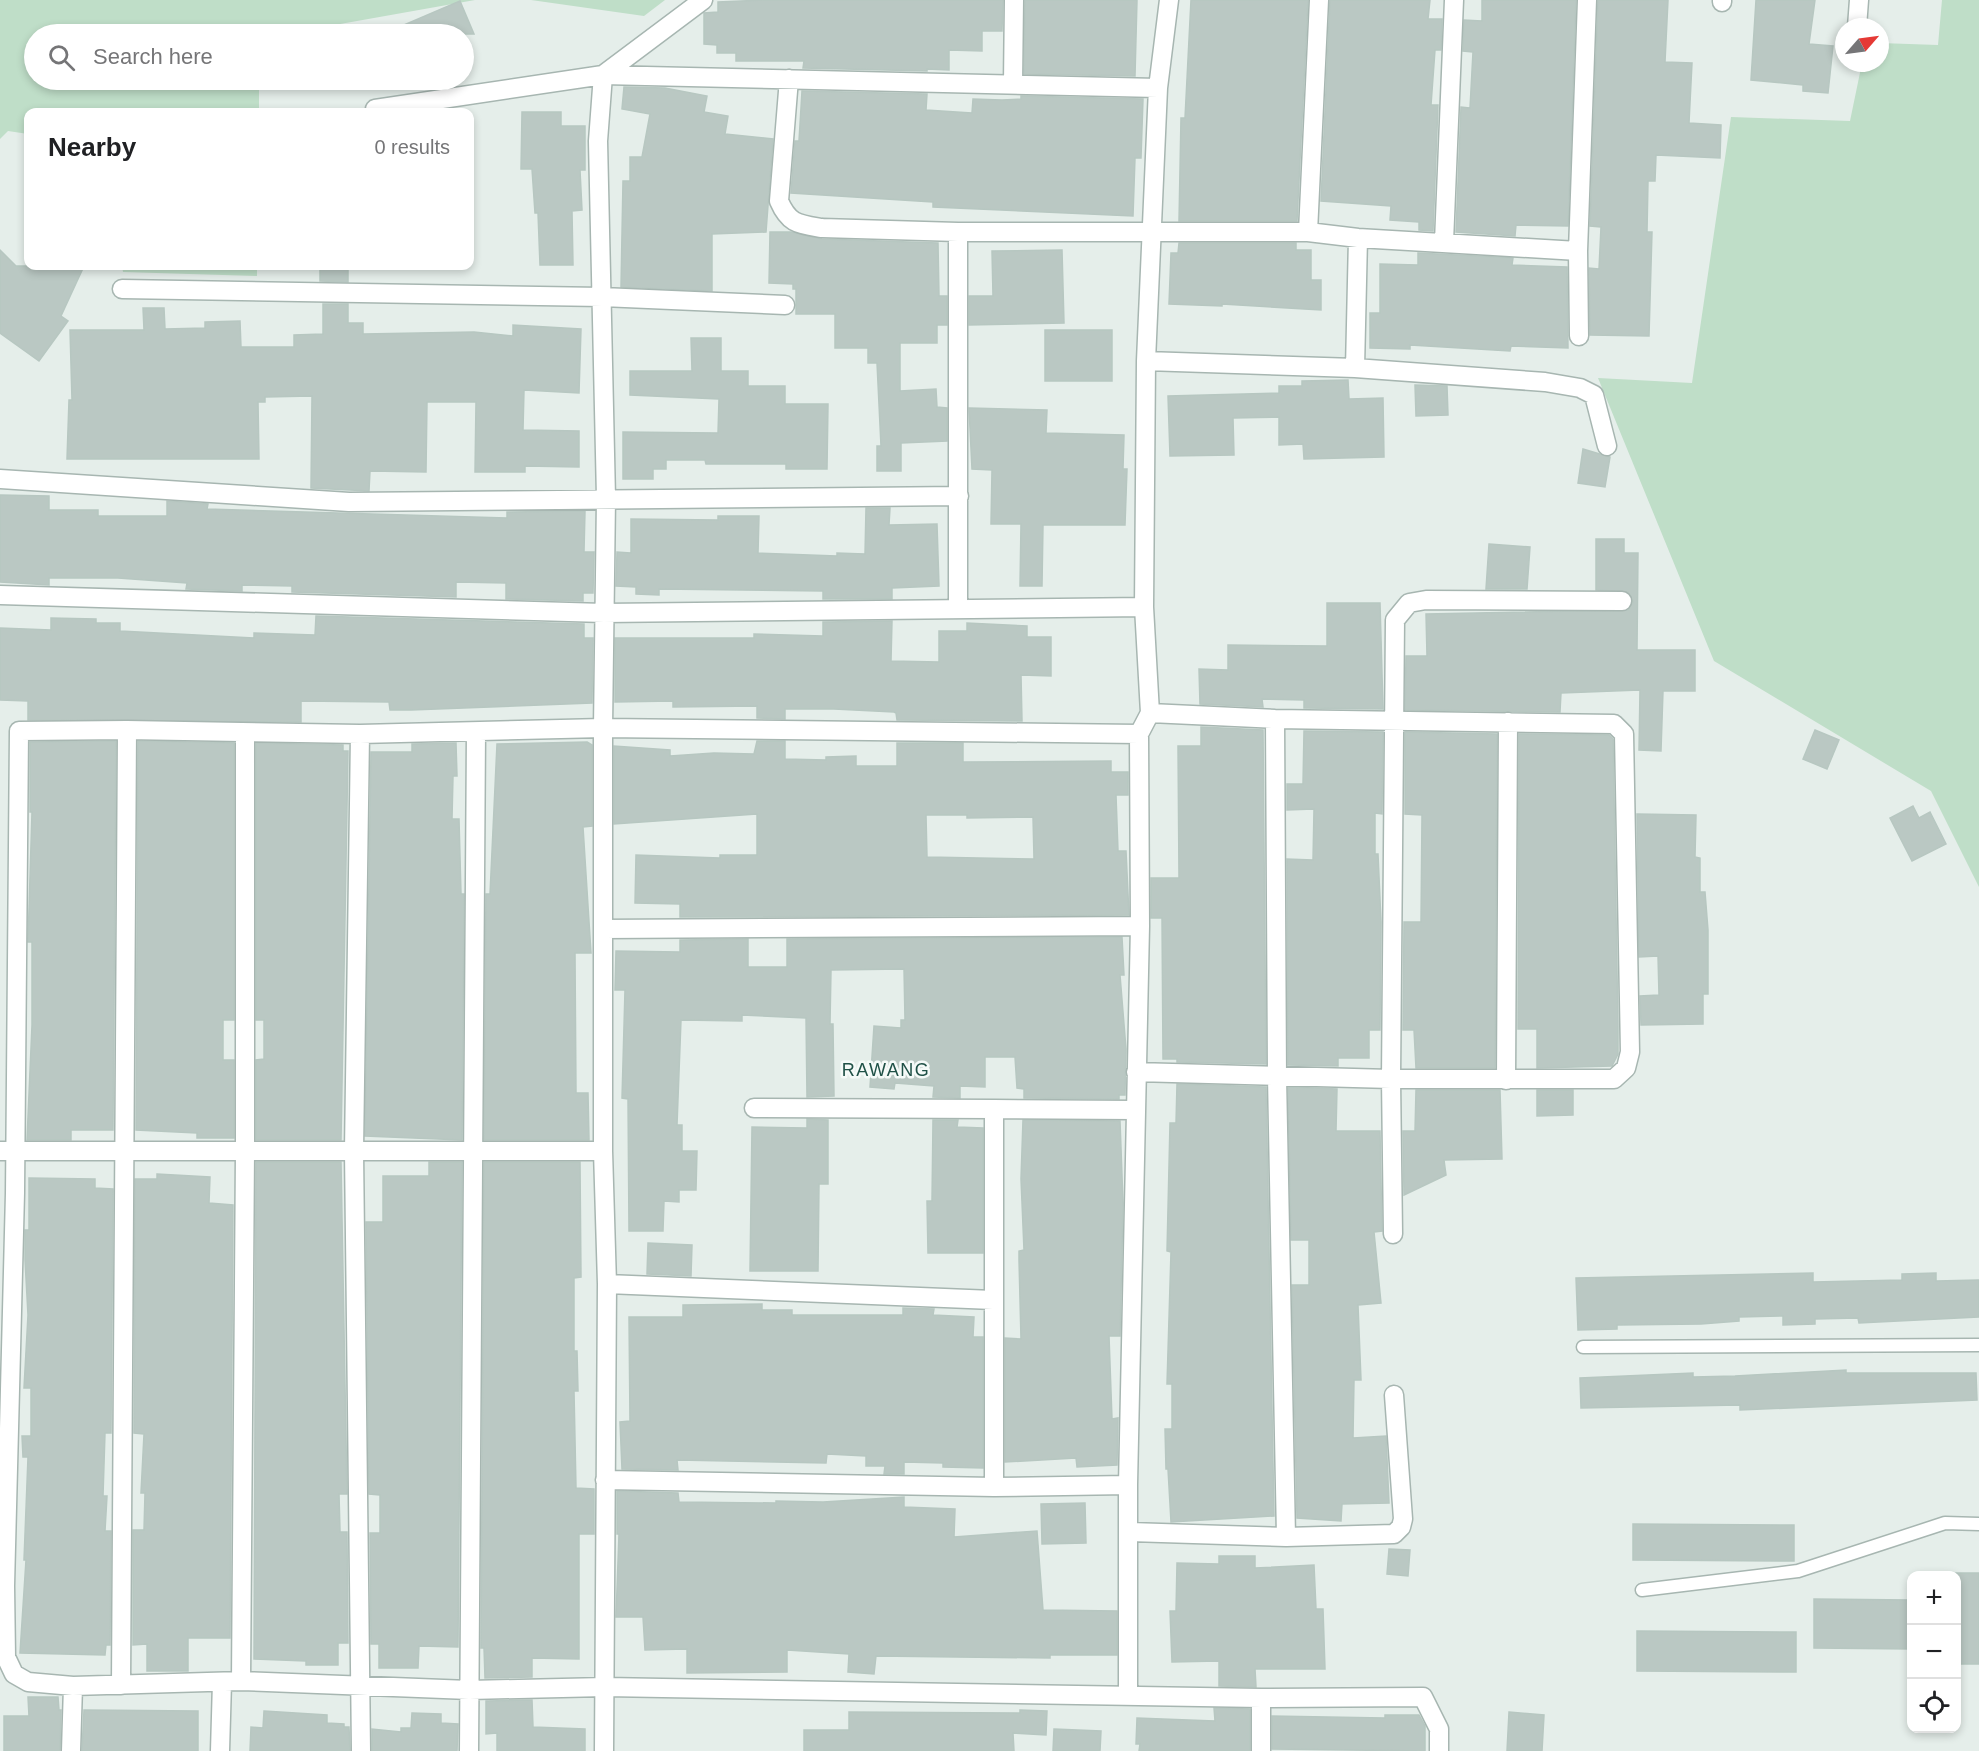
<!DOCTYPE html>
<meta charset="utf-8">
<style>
body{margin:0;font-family:Helvetica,sans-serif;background:#f2f2f2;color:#202124}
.controls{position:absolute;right:18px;bottom:18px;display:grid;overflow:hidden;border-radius:12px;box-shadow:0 3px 9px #0003}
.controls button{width:54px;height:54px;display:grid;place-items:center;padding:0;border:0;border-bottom:2px solid #e0e0e0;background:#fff;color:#202124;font:30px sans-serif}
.compass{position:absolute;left:1835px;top:18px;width:54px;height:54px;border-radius:50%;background:#fff;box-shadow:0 3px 9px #0003;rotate:62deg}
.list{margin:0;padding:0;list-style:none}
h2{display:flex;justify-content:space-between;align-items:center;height:78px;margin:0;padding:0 24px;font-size:26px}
h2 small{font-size:20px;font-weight:400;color:#757577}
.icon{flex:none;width:33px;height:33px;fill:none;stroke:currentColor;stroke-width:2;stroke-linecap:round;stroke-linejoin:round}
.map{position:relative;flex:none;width:1979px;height:1751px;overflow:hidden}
.search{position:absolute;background:#fff;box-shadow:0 3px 9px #0003;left:24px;top:24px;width:450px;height:66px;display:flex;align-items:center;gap:15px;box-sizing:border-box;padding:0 21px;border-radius:33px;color:#757577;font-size:22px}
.panel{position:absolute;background:#fff;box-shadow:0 3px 9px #0003;left:24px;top:108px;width:450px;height:162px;border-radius:12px}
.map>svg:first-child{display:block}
.green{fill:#bfdec8}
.building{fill:#bac8c3;stroke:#b7c7c1;stroke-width:1.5;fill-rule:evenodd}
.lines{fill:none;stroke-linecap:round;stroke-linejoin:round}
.lane-casing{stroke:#a7b6b1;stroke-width:15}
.street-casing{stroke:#a7b6b1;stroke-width:21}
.lane{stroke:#fff;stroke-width:12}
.street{stroke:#fff;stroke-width:18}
.labels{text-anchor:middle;stroke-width:5;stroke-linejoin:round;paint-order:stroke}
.quarter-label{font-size:18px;letter-spacing:1.5px;fill:#205147;stroke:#f5faf8}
</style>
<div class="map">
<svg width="1979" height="1751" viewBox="0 0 1979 1751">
<rect width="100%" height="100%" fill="#e5eeea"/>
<path class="green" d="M 0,0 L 475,0 L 284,34 L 34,34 L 34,80 L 259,80 L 259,112 L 28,112 L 28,134 L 8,131 L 0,139 Z
M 531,0 L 665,0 L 644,16 Z
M 1942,0 L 1979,0 L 1979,887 L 1931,791 L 1714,661 L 1598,378 L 1692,383 L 1731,117 L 1850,121 L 1862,63 L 1880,63 L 1880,43 L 1938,45 Z
M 122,266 L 257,266 L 257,276 L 123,272 Z"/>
<path class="building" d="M 764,0 L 1003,0 L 1002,31 L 982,31 L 982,51 L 949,50 L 949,70 L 927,69 L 927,71 L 803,68 L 804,61 L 736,61 L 736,53 L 717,53 L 717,45 L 704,44 L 704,13 L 718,12 L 718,2 Z
M 1025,0 L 1137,0 L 1135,76 L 1024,74 Z
M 1191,0 L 1308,0 L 1297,221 L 1179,221 L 1181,118 L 1185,118 Z
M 1330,0 L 1430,0 L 1428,19 L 1442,19 L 1441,50 L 1435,50 L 1431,105 L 1438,105 L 1433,231 L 1419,230 L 1419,222 L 1390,220 L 1391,206 L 1321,201 Z
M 1482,0 L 1576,0 L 1568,226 L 1516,225 L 1515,236 L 1456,232 L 1461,107 L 1470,108 L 1473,52 L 1463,51 L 1464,20 L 1482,21 Z
M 1598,0 L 1668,0 L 1665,62 L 1692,63 L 1689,123 L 1721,125 L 1720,158 L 1656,155 L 1655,181 L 1648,181 L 1647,232 L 1652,232 L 1649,336 L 1590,335 L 1589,268 L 1599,269 L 1601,227 L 1590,226 Z
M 1756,0 L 1815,0 L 1809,44 L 1833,46 L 1828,93 L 1803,91 L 1803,85 L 1751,80 Z
M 460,1 L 474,34 L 383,34 Z
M 624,87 L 665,88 L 707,96 L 704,112 L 728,116 L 725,134 L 773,139 L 766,232 L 712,234 L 712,291 L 621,287 L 623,181 L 630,181 L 630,157 L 642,157 L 650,114 L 622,109 Z
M 802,91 L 927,94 L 926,110 L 972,113 L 973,99 L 1002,100 L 1021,99 L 1021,96 L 1143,99 L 1141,158 L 1135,158 L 1133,216 L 933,207 L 933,202 L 791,193 L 795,141 L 799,141 Z
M 522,112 L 561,112 L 561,126 L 585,126 L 585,170 L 580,170 L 582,210 L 572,211 L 573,265 L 540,265 L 538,213 L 535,213 L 532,169 L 521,169 Z
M 770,232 L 791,232 L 822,239 L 938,243 L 939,296 L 947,296 L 947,325 L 937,325 L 937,343 L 900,343 L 900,391 L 936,389 L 937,407 L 947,408 L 947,441 L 901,443 L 901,471 L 877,471 L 877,446 L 881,446 L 877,363 L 868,363 L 868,348 L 835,348 L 835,314 L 796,314 L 796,289 L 793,289 L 793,284 L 769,283 Z
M 1179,243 L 1296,243 L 1296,250 L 1311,250 L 1311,280 L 1321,280 L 1321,310 L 1222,304 L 1222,306 L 1169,304 L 1171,253 L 1178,253 Z
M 0,250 L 16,266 L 84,266 L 61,316 L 68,321 L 39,361 L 0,333 Z
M 1062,250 L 1064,323 L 969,325 L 969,296 L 993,296 L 992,251 Z
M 1418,253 L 1513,258 L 1512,265 L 1567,267 L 1568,348 L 1511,346 L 1510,351 L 1410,345 L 1410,349 L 1370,348 L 1370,313 L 1380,313 L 1380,264 L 1418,265 Z
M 320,266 L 348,266 L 348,282 L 320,281 Z
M 323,304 L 348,304 L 348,323 L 363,323 L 363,334 L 474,332 L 513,336 L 513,325 L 581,329 L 579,393 L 524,390 L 523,430 L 579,431 L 579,467 L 525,466 L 525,472 L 475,472 L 476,402 L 427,402 L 426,472 L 370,471 L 369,491 L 311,488 L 312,396 L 265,397 L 265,402 L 258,402 L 259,459 L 67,459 L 69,400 L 72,400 L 70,330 L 144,330 L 143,308 L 164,308 L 165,329 L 205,328 L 205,322 L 240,321 L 241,347 L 294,347 L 294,335 L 323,334 Z
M 1045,330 L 1112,330 L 1112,381 L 1045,381 Z
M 691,338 L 721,338 L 721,371 L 748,371 L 748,386 L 785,386 L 785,404 L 828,404 L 827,469 L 786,469 L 786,464 L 706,464 L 705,460 L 666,460 L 666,469 L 653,469 L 653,479 L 623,479 L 623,432 L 718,433 L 719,399 L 630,395 L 630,371 L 692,371 Z
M 1348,380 L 1349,399 L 1383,398 L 1384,457 L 1304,459 L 1303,444 L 1279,445 L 1279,417 L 1233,418 L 1234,455 L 1170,456 L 1168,396 L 1279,393 L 1279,386 L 1302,386 L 1302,381 Z
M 1415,385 L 1447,386 L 1448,415 L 1416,416 Z
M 969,408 L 1047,410 L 1046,433 L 1124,435 L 1123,469 L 1127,469 L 1125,525 L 1043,525 L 1042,586 L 1020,586 L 1021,524 L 991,524 L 992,470 L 972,469 Z
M 1583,449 L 1610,457 L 1605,487 L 1578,483 Z
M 0,495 L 49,496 L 49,510 L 98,510 L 98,516 L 167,516 L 167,501 L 208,504 L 207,509 L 507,518 L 507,512 L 585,511 L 584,552 L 594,552 L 593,593 L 583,593 L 583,601 L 506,599 L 506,583 L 456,582 L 456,597 L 292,592 L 292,586 L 242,585 L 242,591 L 186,589 L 187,583 L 118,578 L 49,578 L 49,585 L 0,582 Z
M 866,508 L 890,508 L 889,525 L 937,524 L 939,586 L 892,588 L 892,599 L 823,599 L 823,591 L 659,589 L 659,595 L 636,594 L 636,587 L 616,586 L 617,552 L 631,553 L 631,519 L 718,520 L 718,516 L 759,516 L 758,553 L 837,556 L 837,553 L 865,554 Z
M 1596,539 L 1624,539 L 1624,553 L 1638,553 L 1637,650 L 1695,650 L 1695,691 L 1663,691 L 1661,751 L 1639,750 L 1640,690 L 1561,693 L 1560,712 L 1405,710 L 1406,656 L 1427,656 L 1426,614 L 1628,610 L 1633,602 L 1628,592 L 1596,590 Z
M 1489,544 L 1530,547 L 1527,589 L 1486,589 Z
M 1327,603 L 1380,603 L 1383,709 L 1304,708 L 1304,700 L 1262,699 L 1263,707 L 1200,704 L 1199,669 L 1228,670 L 1228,645 L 1327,646 Z
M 316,616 L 584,624 L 584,638 L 593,638 L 592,703 L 411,710 L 390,710 L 389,702 L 301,701 L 301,722 L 28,720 L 28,701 L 0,700 L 0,628 L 51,630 L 51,618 L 96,619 L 96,623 L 120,623 L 120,631 L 254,638 L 254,633 L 315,635 Z
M 892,621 L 891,661 L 939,662 L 939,631 L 967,631 L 967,623 L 1027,626 L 1027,637 L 1051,637 L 1051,676 L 1021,675 L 1022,721 L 897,720 L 896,713 L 894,712 L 834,709 L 785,709 L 785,719 L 757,718 L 757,706 L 673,707 L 673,701 L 615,702 L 615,638 L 754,638 L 754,634 L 823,636 L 823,622 Z
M 1201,727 L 1263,730 L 1266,1064 L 1177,1062 L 1177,1059 L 1163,1059 L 1162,918 L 1151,918 L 1151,878 L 1179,878 L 1178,746 L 1201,746 Z
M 1815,730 L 1839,740 L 1827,769 L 1803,759 Z
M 1304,731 L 1383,732 L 1382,814 L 1375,813 L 1375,854 L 1378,854 L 1381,922 L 1380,1030 L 1369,1030 L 1369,1058 L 1338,1058 L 1338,1066 L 1288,1065 L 1287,859 L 1313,860 L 1314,809 L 1287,810 L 1287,784 L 1303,784 Z
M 1405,732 L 1497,734 L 1495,1068 L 1416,1068 L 1414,1030 L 1403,1030 L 1404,922 L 1421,922 L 1422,815 L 1405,814 Z
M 1519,734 L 1609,735 L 1613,739 L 1618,1027 L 1618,1054 L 1612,1066 L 1537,1068 L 1537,1029 L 1518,1029 Z
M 116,741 L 113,1130 L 71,1130 L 71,1140 L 27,1140 L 32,1025 L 32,942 L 28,942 L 32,812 L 30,812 L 30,742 Z
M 138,741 L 234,743 L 234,1020 L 223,1020 L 223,1060 L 234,1060 L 234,1138 L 197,1138 L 197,1133 L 136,1130 Z
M 757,741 L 785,741 L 785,759 L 826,760 L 826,757 L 856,756 L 856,766 L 897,766 L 897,743 L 963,743 L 963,762 L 1111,761 L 1111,772 L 1128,772 L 1128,795 L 1116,795 L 1118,851 L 1126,851 L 1129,915 L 680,917 L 680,904 L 635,903 L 636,855 L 720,858 L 720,855 L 757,855 L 757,814 L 614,824 L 614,746 L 670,750 L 670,756 L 714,753 L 754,754 ZM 926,815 L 967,815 L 967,818 L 1033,817 L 1034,859 L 927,857 Z
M 587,742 L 592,745 L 592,826 L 583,827 L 591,953 L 575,953 L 576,1093 L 588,1093 L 589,1140 L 484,1140 L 486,894 L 490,894 L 497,744 Z
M 256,743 L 343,745 L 343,751 L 348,751 L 341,1140 L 256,1140 L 256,1060 L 264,1059 L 264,1020 L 256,1020 Z
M 456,743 L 457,776 L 453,776 L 452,819 L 459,819 L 461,894 L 464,894 L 462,1140 L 365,1136 L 371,752 L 412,752 L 412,744 Z
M 1913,806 L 1919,818 L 1930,812 L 1946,844 L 1912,861 L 1890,818 Z
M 1637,814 L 1696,815 L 1695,857 L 1700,858 L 1700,892 L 1705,892 L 1708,930 L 1708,994 L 1703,994 L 1703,1024 L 1641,1025 L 1640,996 L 1659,995 L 1658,956 L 1639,957 Z
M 1122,937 L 1124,975 L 1120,975 L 1126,1049 L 1125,1095 L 1119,1095 L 1119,1099 L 1024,1098 L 1024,1089 L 1017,1088 L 1015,1057 L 985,1057 L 985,1087 L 960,1086 L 960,1098 L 933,1097 L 934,1086 L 895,1083 L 894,1089 L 870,1087 L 874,1026 L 901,1028 L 901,1020 L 905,1020 L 904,969 L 831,970 L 830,1024 L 833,1024 L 834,1096 L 807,1097 L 806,1018 L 742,1015 L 742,1021 L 681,1020 L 677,1125 L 682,1125 L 682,1151 L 697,1151 L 696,1190 L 679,1190 L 679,1202 L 664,1201 L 663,1231 L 629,1231 L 628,1099 L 622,1098 L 625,990 L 615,990 L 616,951 L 680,952 L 680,940 L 748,939 L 748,967 L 787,967 L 787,939 Z
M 1177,1084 L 1266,1087 L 1274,1516 L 1171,1522 L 1168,1469 L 1166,1469 L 1165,1429 L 1172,1429 L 1172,1384 L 1167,1384 L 1171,1252 L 1167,1251 L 1170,1123 L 1176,1123 Z
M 1288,1087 L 1337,1089 L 1336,1131 L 1380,1131 L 1382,1231 L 1374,1232 L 1381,1303 L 1358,1305 L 1361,1380 L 1354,1380 L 1353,1438 L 1386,1436 L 1389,1503 L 1342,1504 L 1341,1521 L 1297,1518 L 1292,1285 L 1309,1285 L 1309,1240 L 1291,1240 Z
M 1416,1090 L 1500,1090 L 1502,1159 L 1444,1160 L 1446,1175 L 1404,1195 L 1403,1131 L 1415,1131 Z
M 1537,1090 L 1573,1090 L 1573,1115 L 1537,1116 Z
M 807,1119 L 828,1120 L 828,1184 L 819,1184 L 818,1271 L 750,1271 L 752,1127 L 807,1128 Z
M 933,1120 L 958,1120 L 957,1127 L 983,1128 L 983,1253 L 928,1253 L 927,1201 L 932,1201 Z
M 1023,1120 L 1120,1121 L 1123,1203 L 1120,1336 L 1109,1336 L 1112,1419 L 1118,1418 L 1117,1465 L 1077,1467 L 1076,1458 L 1005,1462 L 1005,1338 L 1021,1339 L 1019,1260 L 1019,1251 L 1024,1250 L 1021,1179 Z
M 256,1162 L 341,1162 L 347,1494 L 339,1494 L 340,1532 L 347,1532 L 348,1643 L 338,1643 L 338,1665 L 306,1665 L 306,1661 L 254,1659 Z
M 429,1162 L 462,1162 L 458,1647 L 419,1646 L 418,1668 L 379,1668 L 379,1644 L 371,1644 L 370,1533 L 380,1533 L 380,1495 L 369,1494 L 366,1222 L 383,1222 L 383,1176 L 429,1176 Z
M 484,1162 L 580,1162 L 581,1277 L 574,1278 L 574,1351 L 577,1351 L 578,1391 L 574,1391 L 576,1488 L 594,1489 L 594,1534 L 579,1534 L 579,1659 L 532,1658 L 532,1677 L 485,1678 L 484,1648 L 481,1648 Z
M 157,1174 L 210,1177 L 209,1203 L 233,1205 L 230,1638 L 188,1638 L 188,1671 L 147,1671 L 147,1644 L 133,1645 L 133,1530 L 144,1530 L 145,1493 L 141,1493 L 144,1434 L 134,1433 L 135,1179 L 157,1179 Z
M 29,1178 L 95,1179 L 95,1188 L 113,1189 L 111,1433 L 105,1433 L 103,1496 L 107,1496 L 105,1531 L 111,1531 L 110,1645 L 106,1645 L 105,1655 L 20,1653 L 26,1560 L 24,1560 L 28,1457 L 23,1457 L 22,1436 L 31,1436 L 31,1388 L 24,1388 L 28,1315 L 25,1260 L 25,1230 L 29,1230 Z
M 648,1243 L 692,1245 L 691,1276 L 647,1274 Z
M 1813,1273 L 1813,1282 L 1902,1280 L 1902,1274 L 1936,1273 L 1936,1281 L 1979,1280 L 1979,1317 L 1859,1323 L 1858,1318 L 1815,1319 L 1815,1324 L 1783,1325 L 1783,1316 L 1739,1317 L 1739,1321 L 1701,1324 L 1617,1325 L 1617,1329 L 1578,1330 L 1576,1278 Z
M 762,1304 L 762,1310 L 792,1310 L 792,1315 L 903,1315 L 903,1308 L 934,1309 L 933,1315 L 974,1317 L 973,1337 L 983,1337 L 983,1468 L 943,1467 L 943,1463 L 904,1462 L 904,1474 L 884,1474 L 885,1466 L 866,1466 L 866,1456 L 827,1454 L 826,1463 L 677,1460 L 678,1470 L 622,1469 L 620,1422 L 630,1421 L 629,1317 L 683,1317 L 683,1305 Z
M 1846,1370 L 1846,1373 L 1976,1373 L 1977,1400 L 1740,1410 L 1740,1405 L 1581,1408 L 1580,1378 L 1693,1373 L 1693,1377 L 1735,1376 Z
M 617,1491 L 678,1493 L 679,1502 L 776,1503 L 776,1501 L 823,1502 L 904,1497 L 904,1507 L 955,1509 L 954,1537 L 1037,1531 L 1043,1610 L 1117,1611 L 1117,1655 L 1050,1655 L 1050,1658 L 876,1656 L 874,1674 L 848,1672 L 849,1654 L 787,1650 L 787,1672 L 687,1673 L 687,1649 L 645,1650 L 643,1617 L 616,1617 L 619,1534 L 617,1534 Z
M 1085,1503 L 1086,1543 L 1042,1544 L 1041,1504 Z
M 1633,1524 L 1794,1525 L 1794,1561 L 1633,1560 Z
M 1389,1549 L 1410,1550 L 1408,1576 L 1387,1574 Z
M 1219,1556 L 1255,1556 L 1255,1568 L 1314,1565 L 1316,1609 L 1323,1609 L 1325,1669 L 1255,1669 L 1256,1687 L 1219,1686 L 1219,1661 L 1172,1662 L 1170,1611 L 1176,1611 L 1177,1563 L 1219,1564 Z
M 1956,1573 L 1979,1573 L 1979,1664 L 1956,1664 Z
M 1814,1599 L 1911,1600 L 1911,1649 L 1814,1648 Z
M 1637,1631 L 1796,1632 L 1796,1672 L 1637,1671 Z
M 28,1697 L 58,1697 L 59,1710 L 61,1710 L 60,1751 L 4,1751 L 4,1716 L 29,1716 Z
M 532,1700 L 533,1727 L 585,1729 L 585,1751 L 497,1751 L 497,1733 L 486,1734 L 486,1701 Z
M 1214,1708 L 1250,1709 L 1250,1751 L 1139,1751 L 1140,1744 L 1136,1744 L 1137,1718 L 1215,1721 Z
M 84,1710 L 198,1711 L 198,1751 L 82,1751 Z
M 1020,1710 L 1047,1711 L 1046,1735 L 1013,1733 L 1014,1751 L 804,1751 L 804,1730 L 849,1730 L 849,1712 L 1020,1713 Z
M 264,1711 L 327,1715 L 327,1723 L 344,1724 L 344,1727 L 349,1727 L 350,1751 L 250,1751 L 251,1727 L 263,1728 Z
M 1509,1712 L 1544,1715 L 1542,1751 L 1507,1751 Z
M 412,1713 L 441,1714 L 441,1723 L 458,1724 L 457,1751 L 372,1751 L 372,1729 L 401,1732 L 401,1728 L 411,1728 Z
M 1385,1715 L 1419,1715 L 1425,1726 L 1425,1751 L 1272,1749 L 1272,1716 L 1385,1718 Z
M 1054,1729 L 1101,1731 L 1100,1751 L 1053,1751 Z"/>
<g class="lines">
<g class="lane-casing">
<path id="lane" d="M 1583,1347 L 1979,1345
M 1642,1590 L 1798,1571 L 1945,1523 L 1979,1524"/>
</g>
<g class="street-casing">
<path id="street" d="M 1722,2 L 1722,0
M 1857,27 L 1859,0
M 789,79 L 779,201 C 789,224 798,224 822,228 L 958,232 L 1308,232 L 1358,238 L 1578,251
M 1013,83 L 1014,0
M 375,109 L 603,75 L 703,0
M 958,232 L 958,608
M 1308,232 L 1319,0
M 1358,238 L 1355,368 L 1545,382 L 1580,388 L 1594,395 L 1607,446
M 1444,242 L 1454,0
M 122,289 L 602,297 L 785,305
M 1579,336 L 1578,251 L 1587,0
M 1146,361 L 1355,368
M 0,479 L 349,502 L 959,496
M 0,595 L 604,613 L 1144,607
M 1275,719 L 1277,1077 L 1286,1537
M 360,734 L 354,1151 L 361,1751
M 1139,734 L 603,728 L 360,734 L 127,730 L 19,731 L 15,1193 L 5,1586 L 6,1657 L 14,1674 L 28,1682 L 73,1686 L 241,1681 L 469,1690 L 605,1687 L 1261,1698 L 1423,1697 L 1439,1729 L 1439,1751
M 603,929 L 1140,926
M 1136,1072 L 1391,1079 L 1614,1079 L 1626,1068 L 1630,1052 L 1624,734 L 1614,724 L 1275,719 L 1150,713
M 1506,1080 L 1508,722
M 754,1108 L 994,1109
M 0,1151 L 603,1151
M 1393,1234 L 1391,1079 L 1395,620 L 1409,603 L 1426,600 L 1622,601
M 607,1284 L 993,1300
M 605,1480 L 994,1487 L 1128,1485
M 994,1487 L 994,1109 L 1134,1110
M 1130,1532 L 1286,1537 L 1394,1534 L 1401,1527 L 1403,1519 L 1394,1395
M 241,1681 L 245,1151 L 245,733
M 121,1685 L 127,730
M 1128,1695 L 1128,1485 L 1140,926 L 1139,734 L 1150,713 L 1144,607 L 1146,361 L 1158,88 L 1169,0
M 71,1751 L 73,1686
M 220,1751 L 222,1682
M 469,1751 L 476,732
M 604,1751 L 607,1284 L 603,1151 L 603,728 L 606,498 L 598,141 L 603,75 L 1158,88
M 1261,1751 L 1261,1698"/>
</g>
<use href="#lane" class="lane"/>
<use href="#street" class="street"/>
</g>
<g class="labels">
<g class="quarter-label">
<text x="886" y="1076">RAWANG</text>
</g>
</g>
</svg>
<div class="controls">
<button>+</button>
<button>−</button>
<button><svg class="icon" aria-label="locate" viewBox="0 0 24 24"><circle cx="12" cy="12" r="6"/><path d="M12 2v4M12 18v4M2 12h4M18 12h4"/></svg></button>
</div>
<svg class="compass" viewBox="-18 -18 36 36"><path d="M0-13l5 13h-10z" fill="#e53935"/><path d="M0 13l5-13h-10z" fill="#757577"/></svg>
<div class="search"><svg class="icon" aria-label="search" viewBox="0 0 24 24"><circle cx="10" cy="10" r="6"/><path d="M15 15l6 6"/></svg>Search here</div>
<section class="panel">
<h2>Nearby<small>0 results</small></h2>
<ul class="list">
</ul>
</section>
</div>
